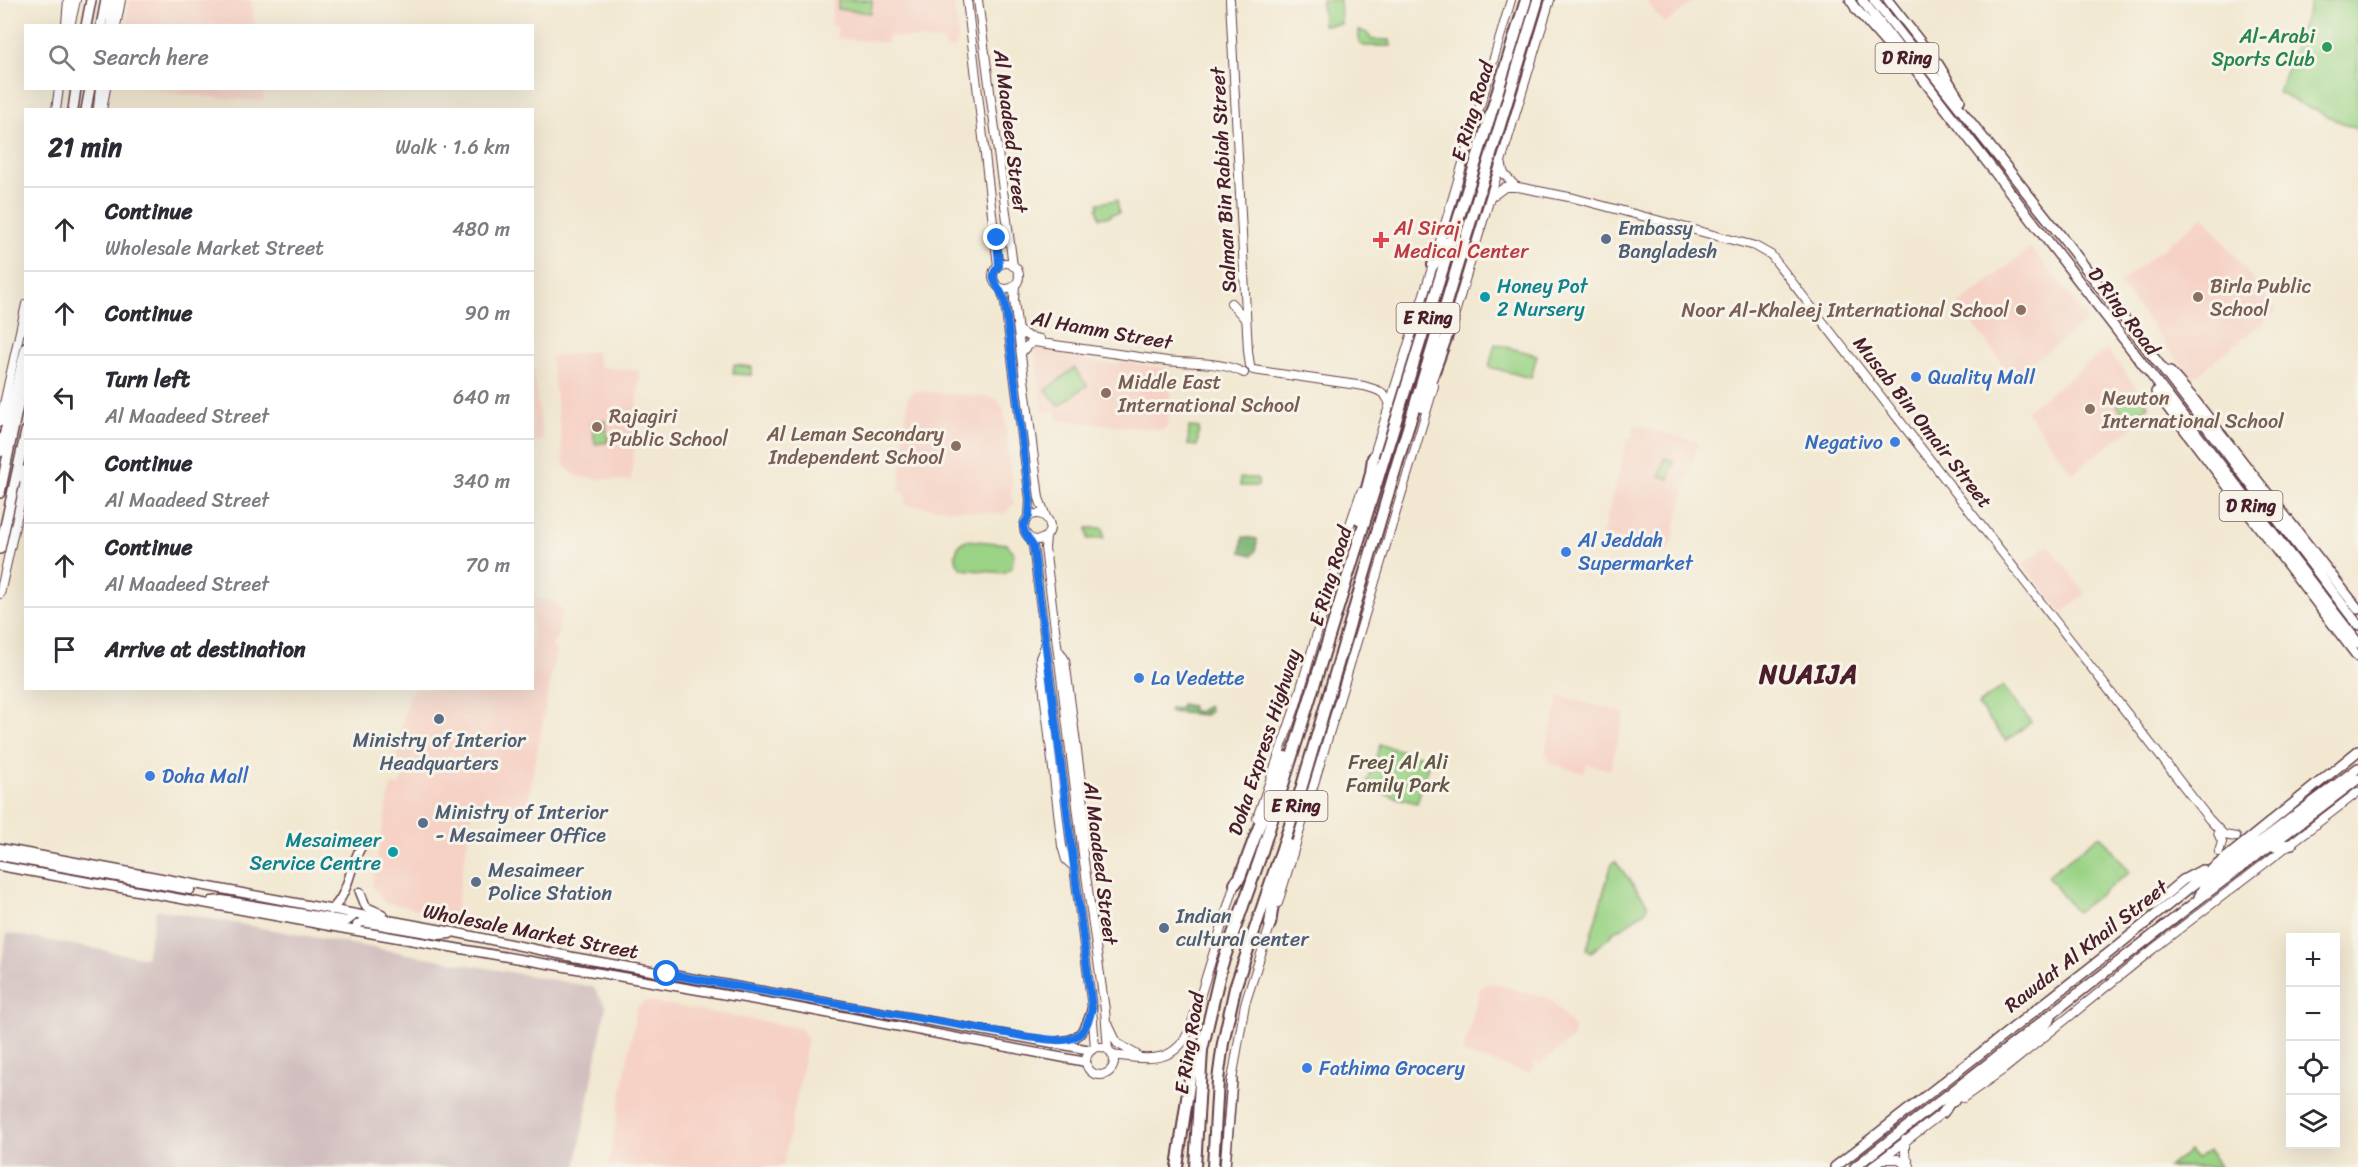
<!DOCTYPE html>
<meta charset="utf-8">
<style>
body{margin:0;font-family:Sriracha,sans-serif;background:#f7f7f7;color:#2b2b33}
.controls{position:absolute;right:18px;bottom:18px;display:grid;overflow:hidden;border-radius:0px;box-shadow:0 6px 24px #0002}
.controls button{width:54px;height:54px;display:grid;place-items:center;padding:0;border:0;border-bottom:2px solid #e1e1e2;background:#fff;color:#2b2b33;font:30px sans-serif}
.stop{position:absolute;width:18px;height:18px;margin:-14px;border:4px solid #1a73e8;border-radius:50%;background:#fff}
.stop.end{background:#1a73e8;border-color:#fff;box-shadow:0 2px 6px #0008}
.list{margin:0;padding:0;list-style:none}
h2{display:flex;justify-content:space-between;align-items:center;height:78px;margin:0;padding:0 24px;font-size:26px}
h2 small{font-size:20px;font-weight:400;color:#7c7c81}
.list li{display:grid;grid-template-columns:39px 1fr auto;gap:18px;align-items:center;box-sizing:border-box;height:84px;padding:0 24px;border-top:2px solid #e1e1e2}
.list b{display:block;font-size:22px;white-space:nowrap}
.list p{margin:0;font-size:20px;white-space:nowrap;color:#7c7c81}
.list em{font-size:20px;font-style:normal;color:#7c7c81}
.icon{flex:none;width:33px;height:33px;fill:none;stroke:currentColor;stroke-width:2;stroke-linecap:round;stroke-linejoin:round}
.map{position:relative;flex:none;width:2358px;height:1167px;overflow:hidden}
.search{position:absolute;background:#fff;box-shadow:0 6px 24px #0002;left:24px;top:24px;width:510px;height:66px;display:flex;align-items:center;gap:15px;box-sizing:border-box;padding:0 21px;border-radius:0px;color:#7c7c81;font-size:22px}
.panel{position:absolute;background:#fff;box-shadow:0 6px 24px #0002;left:24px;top:108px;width:510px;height:582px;border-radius:0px}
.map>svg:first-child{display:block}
.built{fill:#f6d1c5}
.industrial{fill:#d1bfbf}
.green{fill:#9ad385;stroke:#727958;stroke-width:1.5}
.forest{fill:#7bb572;stroke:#626a4e;stroke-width:1.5}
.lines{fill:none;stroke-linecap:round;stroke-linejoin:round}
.tertiary-casing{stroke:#633d44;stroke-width:10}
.secondary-casing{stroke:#633d44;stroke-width:11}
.primary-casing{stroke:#633d44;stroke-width:12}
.trunk-casing{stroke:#633d44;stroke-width:12}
.motorway-casing{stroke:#633d44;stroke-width:14}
.tertiary{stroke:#fff;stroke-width:8}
.secondary{stroke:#fff;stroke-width:8}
.primary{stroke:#fff;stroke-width:9}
.trunk{stroke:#fff;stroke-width:9}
.motorway{stroke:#fff;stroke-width:10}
.route{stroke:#1a73e8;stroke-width:8}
.leisure-dot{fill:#2e9e5b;stroke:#f7f3e8;stroke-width:2}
.service-dot{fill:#5c6f8a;stroke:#f7f3e8;stroke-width:2}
.health-dot{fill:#e0444e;stroke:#f7f3e8;stroke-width:2}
.culture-dot{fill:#0f9aa8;stroke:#f7f3e8;stroke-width:2}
.education-dot{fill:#8d6e63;stroke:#f7f3e8;stroke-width:2}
.shop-dot{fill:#3f7fe0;stroke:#f7f3e8;stroke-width:2}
.labels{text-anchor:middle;stroke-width:6;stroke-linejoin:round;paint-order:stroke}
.shield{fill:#f7f3e8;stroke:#7e5f64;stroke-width:1.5}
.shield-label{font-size:18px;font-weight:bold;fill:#4a1f2b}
.leisure-label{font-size:20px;fill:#27864d;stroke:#f7f3e8;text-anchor:end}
.street-label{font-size:20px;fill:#4a1f2b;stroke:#f7f3e8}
.health-label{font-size:20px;fill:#be3a42;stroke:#f7f3e8;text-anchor:start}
.service-label{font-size:20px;fill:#4e5e75;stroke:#f7f3e8;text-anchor:start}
.culture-label{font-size:20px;fill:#0d838f;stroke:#f7f3e8;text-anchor:start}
.education-label{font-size:20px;fill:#785e54;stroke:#f7f3e8;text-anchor:start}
.shop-label{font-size:20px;fill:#366cbe;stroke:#f7f3e8;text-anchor:start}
.park-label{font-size:20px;fill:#625546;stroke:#f7f3e8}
.district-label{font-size:26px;font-weight:bold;letter-spacing:1.5px;fill:#4a1f2b;stroke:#f7f3e8}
</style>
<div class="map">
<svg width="2358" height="1167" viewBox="0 0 2358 1167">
<rect width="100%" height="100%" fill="#f7f3e8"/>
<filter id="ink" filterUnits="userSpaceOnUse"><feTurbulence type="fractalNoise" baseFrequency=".0167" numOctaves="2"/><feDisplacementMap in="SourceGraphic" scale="12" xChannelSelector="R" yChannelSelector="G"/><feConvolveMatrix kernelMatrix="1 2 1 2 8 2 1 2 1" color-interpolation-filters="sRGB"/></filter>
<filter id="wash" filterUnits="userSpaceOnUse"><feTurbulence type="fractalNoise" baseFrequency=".008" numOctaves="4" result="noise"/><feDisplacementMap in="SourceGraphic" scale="24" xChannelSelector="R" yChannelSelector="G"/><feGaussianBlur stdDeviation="1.35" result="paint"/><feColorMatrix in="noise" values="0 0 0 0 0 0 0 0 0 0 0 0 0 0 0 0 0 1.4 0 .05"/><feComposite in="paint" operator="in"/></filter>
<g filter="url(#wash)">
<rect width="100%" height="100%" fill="#f2e8d1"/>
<path class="built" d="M 130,0 L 251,0 L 255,25 L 126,25 Z
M 833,0 L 953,0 L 958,39 L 954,50 L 947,49 L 941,41 L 888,36 L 888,43 L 836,38 L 837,27 L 831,26 Z
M 1645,0 L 1696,0 L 1665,24 Z
M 139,89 L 263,89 L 264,101 L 199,96 Z
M 2204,216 L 2277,311 L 2192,379 L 2119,283 Z
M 2031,248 L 2085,315 L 2086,322 L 2013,377 L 1958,305 Z
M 1035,348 L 1087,357 L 1089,361 L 1116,365 L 1121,362 L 1168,368 L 1172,374 L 1168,425 L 1163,430 L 1057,420 L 1056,411 L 1043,412 Z
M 2107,349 L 2151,407 L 2150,414 L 2072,473 L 2026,411 Z
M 596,351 L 600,367 L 640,371 L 631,481 L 578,477 L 564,466 L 551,357 Z
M 532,358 L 543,441 L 533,442 L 532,442 Z
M 914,391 L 996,398 L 1004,409 L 1012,484 L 1011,496 L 1015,503 L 1004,514 L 905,505 L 906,493 L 899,492 L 908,397 Z
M 1635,425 L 1698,442 L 1669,552 L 1602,535 L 1628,438 L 1632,438 Z
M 2048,545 L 2086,594 L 2062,613 L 2023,564 Z
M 533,597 L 556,602 L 562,611 L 557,640 L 554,639 L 552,648 L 556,650 L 525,817 L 473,807 L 455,916 L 385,903 L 372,885 L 391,785 L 400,786 L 402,776 L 393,774 L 408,696 L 415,689 L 532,688 Z
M 1560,696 L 1625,713 L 1610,770 L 1587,764 L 1584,773 L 1551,764 L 1545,752 Z
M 1490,983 L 1551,999 L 1574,1028 L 1573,1038 L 1541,1064 L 1536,1062 L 1534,1069 L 1529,1073 L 1463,1054 L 1480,988 Z
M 646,1001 L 801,1028 L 808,1039 L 783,1167 L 608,1167 L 637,1007 Z"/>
<path class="industrial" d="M 156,909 L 593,987 L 606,1006 L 576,1167 L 0,1167 L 0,972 L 7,933 L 146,958 Z"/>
<path class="green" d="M 839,0 L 872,0 L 871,13 L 838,9 Z
M 1322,0 L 1340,0 L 1341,24 L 1323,25 Z
M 2312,0 L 2358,0 L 2358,130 L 2278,93 Z
M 1359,30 L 1367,33 L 1372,40 L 1390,40 L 1391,46 L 1364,46 L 1359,42 Z
M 1117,200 L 1119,213 L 1111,214 L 1111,216 L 1100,218 L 1097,208 L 1099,207 L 1098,203 Z
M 1495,344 L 1537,355 L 1531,378 L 1489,367 Z
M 734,365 L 752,367 L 751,375 L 733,374 Z
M 1074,368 L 1087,385 L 1059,406 L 1046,390 Z
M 2138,392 L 2148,405 L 2128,421 L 2117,405 Z
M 605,421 L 608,442 L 595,444 L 592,423 Z
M 1189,427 L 1199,428 L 1197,446 L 1188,445 Z
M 1665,458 L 1674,461 L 1669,479 L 1660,476 Z
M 1240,478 L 1256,478 L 1258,480 L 1258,486 L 1240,486 Z
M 1087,528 L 1103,528 L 1104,538 L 1088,539 Z
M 966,540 L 1007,544 L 1014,554 L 1012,567 L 1004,573 L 962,569 C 952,560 954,547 966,540 Z
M 2003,686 L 2031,722 L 2006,741 L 1978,705 Z
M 1380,745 L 1430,758 L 1417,803 L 1365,789 Z
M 2100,835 L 2130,872 L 2076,912 L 2047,876 Z
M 1615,861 L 1648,904 L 1647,909 L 1621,929 L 1617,929 L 1612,933 L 1612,935 L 1591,952 L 1587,949 L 1612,863 Z
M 2209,1150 L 2219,1167 L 2168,1167 L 2189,1151 L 2196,1159 Z"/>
<path class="forest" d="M 1243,537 L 1257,539 L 1256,551 L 1252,555 L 1241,552 Z
M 1181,704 L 1192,706 L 1191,710 L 1198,712 L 1208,705 L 1210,711 L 1205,715 L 1169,712 L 1170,708 L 1180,709 Z"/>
</g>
<g filter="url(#ink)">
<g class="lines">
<g class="tertiary-casing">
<path id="tertiary" d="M 967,0 L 998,266
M 978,0 L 1013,266
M 1230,0 L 1248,351 L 1250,366
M 66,24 L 68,0
M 70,26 L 76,0
M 110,26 L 113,0
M 116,26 L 121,0
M 98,108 L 100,88
M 56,110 L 59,88
M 102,110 L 106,88
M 1501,162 L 1504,174 L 1516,187
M 1490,198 L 1505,187 L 1518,187 L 1574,198 L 1755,246 L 1771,255 L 2209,819 L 2224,835 L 2236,837
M993 276a13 13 0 1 1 26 0a13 13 0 1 1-26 0Z
M 1015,285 L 1014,300 L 1039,498 L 1046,517
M 1001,289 L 1005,303 L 1030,500 L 1029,516
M 1231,303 L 1246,320
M 1452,323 L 1550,0
M 1018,330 L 1029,337 L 1040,339
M 1021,353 L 1027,346 L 1034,342 C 1078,348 1123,355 1167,361 C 1193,364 1221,361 1244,373
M 1253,370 L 1364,386 C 1377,390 1386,391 1390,405
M 0,422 L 26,304
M 1372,461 L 1433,265 L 1511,0
M1024 527a13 13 0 1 1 26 0a13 13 0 1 1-26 0Z
M 1046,537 L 1045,548 L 1083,854 L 1105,1010 L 1108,1050
M 1030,538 L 1033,546 L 1092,1008 L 1095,1048
M 0,594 L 26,477
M 1045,646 L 1040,658 L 1062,846 L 1066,860 L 1073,866
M 1060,652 L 1065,660 L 1084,804 L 1086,838 L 1084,846
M 1257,818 L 1295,708 L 1343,545 L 1361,492
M 2218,833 L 2222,842 L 2219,852
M 1278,903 L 1434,386
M 1109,1026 L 1117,1043 L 1137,1055
M1086 1061a14 14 0 1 1 28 0a14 14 0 1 1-28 0Z
M 1112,1055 C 1147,1059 1176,1066 1191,1026 L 1236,880
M 1232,1080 L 1245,1004 L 1272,920
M 1963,1098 L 2003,1070 L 2153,949 L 2358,792
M 1905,1140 L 1905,1153 L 1910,1166
M 1882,1159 L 1898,1159 L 1908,1167
M 1872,1167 L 1946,1110"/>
</g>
<g class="secondary-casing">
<path id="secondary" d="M 1850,0 L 1856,9
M 1888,0 L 1938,64
M 0,848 L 453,932 L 573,957 L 1091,1050
M 0,856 L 190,890
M 0,866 L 346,929 L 778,1004 L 1086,1062
M 360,892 L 366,907 L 382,914
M 212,901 L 222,900 L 347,921 L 356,914
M 331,910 C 349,895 349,867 361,847
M 358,931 L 357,925 L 362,922 L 439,935 L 450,934
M 1060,1041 C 1080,1042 1088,1025 1092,1008"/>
</g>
<g class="primary-casing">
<path id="primary" d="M 1862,0 L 2358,643
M 1874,0 L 2065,241 L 2358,625
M 1856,9 L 1899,58
M 1938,64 L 1960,100
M 2170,372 L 2192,397 L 2358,609
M 2156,392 L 2358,657
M 2272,846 L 2292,844
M 2199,897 L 2204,886 L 2211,879 L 2358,768
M 2153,905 L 2183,880 L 2202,870
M 1943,1113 L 1949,1104 L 2041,1031 L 2051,1018
M 1835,1167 L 2110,952 L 2358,751
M 1855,1167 L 2198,900 L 2358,779"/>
</g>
<g class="trunk-casing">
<path id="trunk" d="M 86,26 L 91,0
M 101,26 L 106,0
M 73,110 L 76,88
M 86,110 L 90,88
M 0,452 L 26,347
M 24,479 L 26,470
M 0,493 L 26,367
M 0,549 L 26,431
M 1225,1167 L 1232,1080"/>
</g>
<g class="motorway-casing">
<path id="motorway" d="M 1433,265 L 1448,242
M 1421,407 L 1453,319
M 1359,519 L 1371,473 L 1373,458
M 1235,884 L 1240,877 L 1285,757
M 1270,924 L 1273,904 L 1289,845
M 1177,1167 L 1191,1071 L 1201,1053
M 1195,1167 L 1202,1050 L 1222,965 L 1260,858 L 1299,734 L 1526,0
M 1213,1167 L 1218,1080 L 1223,1043 L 1235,988 L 1294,813 L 1394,474 L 1538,0"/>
</g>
<use href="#tertiary" class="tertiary"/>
<use href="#secondary" class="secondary"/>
<use href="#primary" class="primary"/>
<use href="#trunk" class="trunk"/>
<use href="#motorway" class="motorway"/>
</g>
</g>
<g class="lines" filter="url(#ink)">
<path class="route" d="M 667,974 L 1028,1037 C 1061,1041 1084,1048 1092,1008 L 1033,546 L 1025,533 L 1023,526 L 1029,516 L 1030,500 L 1005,303 C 1002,286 985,280 999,266 L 997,238"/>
</g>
<circle class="leisure-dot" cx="2327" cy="47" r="6"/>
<g class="service-dot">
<circle cx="1606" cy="239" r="6"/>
<circle cx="439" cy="719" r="6"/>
<circle cx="423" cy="823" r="6"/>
<circle cx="476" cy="882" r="6"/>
<circle cx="1164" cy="928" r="6"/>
</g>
<path class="health-dot" d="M1378 231h6v6h6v6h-6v6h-6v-6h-6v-6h6z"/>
<g class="culture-dot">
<circle cx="1485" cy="297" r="6"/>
<circle cx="393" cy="852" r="6"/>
</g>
<g class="education-dot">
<circle cx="2198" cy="297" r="6"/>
<circle cx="2021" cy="310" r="6"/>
<circle cx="1106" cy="393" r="6"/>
<circle cx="2090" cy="409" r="6"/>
<circle cx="597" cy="427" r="6"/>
<circle cx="956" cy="446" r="6"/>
</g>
<g class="shop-dot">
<circle cx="1916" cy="377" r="6"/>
<circle cx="1895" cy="442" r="6"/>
<circle cx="1566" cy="552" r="6"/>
<circle cx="1139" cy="678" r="6"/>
<circle cx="150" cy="776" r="6"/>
<circle cx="1307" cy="1068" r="6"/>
</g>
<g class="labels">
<g class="shield">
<rect x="1875.5" y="43" width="63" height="30" rx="4.5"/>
<rect x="1396.5" y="303" width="63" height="30" rx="4.5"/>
<rect x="2219.5" y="491" width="63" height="30" rx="4.5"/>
<rect x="1264.5" y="791" width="63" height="30" rx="4.5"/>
</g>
<g class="shield-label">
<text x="1907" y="64">D Ring</text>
<text x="1428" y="324">E Ring</text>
<text x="2251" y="512">D Ring</text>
<text x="1296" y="812">E Ring</text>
</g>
<g class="leisure-label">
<text x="2315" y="43">Al-Arabi<tspan x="2315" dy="23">Sports Club</tspan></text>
</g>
<g class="street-label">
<text transform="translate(1472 111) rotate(-73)" y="7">E Ring Road</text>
<text transform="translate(1011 131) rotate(83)" y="7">Al Maadeed Street</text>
<text transform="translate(1223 180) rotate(-93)" y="7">Salman Bin Rabiah Street</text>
<text transform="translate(2124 311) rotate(53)" y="7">D Ring Road</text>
<text transform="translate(1102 330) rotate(10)" y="7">Al Hamm Street</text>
<text transform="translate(1923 422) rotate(52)" y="7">Musab Bin Omair Street</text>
<text transform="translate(1330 576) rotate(-73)" y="7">E Ring Road</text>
<text transform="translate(1264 742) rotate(-72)" y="7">Doha Express Highway</text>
<text transform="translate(1101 863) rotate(83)" y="7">Al Maadeed Street</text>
<text transform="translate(531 931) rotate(11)" y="7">Wholesale Market Street</text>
<text transform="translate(2086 946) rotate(-38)" y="7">Rawdat Al Khail Street</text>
<text transform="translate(1189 1043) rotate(-81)" y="7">E Ring Road</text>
</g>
<g class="health-label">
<text x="1394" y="235">Al Siraj<tspan x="1394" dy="23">Medical Center</tspan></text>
</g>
<g class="service-label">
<text x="1618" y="235">Embassy<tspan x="1618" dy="23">Bangladesh</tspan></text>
<text x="439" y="747" text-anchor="middle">Ministry of Interior<tspan x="439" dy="23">Headquarters</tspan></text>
<text x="435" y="819">Ministry of Interior<tspan x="435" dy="23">- Mesaimeer Office</tspan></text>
<text x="488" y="877">Mesaimeer<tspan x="488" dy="23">Police Station</tspan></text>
<text x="1176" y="923">Indian<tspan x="1176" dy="23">cultural center</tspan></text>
</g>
<g class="culture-label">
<text x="1497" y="293">Honey Pot<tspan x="1497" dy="23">2 Nursery</tspan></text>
<text x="381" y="847" text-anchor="end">Mesaimeer<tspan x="381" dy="23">Service Centre</tspan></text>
</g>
<g class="education-label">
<text x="2210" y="293">Birla Public<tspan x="2210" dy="23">School</tspan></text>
<text x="2009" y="317" text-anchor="end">Noor Al-Khaleej International School</text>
<text x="1118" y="389">Middle East<tspan x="1118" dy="23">International School</tspan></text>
<text x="2102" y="405">Newton<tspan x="2102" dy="23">International School</tspan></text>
<text x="609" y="423">Rajagiri<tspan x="609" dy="23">Public School</tspan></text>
<text x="944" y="441" text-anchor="end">Al Leman Secondary<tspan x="944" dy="23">Independent School</tspan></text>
</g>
<g class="shop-label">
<text x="1928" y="384">Quality Mall</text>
<text x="1883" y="449" text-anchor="end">Negativo</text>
<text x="1578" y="547">Al Jeddah<tspan x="1578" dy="23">Supermarket</tspan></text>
<text x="1151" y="685">La Vedette</text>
<text x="162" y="783">Doha Mall</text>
<text x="1319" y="1075">Fathima Grocery</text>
</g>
<g class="park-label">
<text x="1398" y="769">Freej Al Ali<tspan x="1398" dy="23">Family Park</tspan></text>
</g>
<g class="district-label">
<text x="1809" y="683">NUAIJA</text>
</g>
</g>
</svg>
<div class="controls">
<button>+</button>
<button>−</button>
<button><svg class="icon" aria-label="locate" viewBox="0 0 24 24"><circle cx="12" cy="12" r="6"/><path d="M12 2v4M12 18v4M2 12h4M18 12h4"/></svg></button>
<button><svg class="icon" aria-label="layers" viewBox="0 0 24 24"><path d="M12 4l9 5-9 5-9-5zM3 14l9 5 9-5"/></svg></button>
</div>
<div class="stop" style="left:667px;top:974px"></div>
<div class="stop end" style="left:997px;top:238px"></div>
<div class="search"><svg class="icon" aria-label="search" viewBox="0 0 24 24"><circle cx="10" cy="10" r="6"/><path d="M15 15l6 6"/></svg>Search here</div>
<section class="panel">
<h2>21 min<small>Walk · 1.6 km</small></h2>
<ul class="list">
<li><svg class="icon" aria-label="ahead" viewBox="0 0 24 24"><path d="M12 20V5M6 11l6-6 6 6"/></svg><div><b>Continue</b><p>Wholesale Market Street</p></div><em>480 m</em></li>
<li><svg class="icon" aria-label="ahead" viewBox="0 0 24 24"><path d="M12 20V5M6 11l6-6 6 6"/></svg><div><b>Continue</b></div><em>90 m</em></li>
<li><svg class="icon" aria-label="left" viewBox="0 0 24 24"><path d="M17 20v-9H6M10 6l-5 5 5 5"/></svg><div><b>Turn left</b><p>Al Maadeed Street</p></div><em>640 m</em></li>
<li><svg class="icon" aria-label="ahead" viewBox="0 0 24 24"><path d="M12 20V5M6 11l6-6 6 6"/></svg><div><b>Continue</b><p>Al Maadeed Street</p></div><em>340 m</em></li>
<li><svg class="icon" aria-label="ahead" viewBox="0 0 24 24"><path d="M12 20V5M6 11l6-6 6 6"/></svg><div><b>Continue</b><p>Al Maadeed Street</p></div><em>70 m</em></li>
<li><svg class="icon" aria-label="arrive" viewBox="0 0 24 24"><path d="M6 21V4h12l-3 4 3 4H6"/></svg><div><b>Arrive at destination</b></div></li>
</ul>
</section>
</div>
